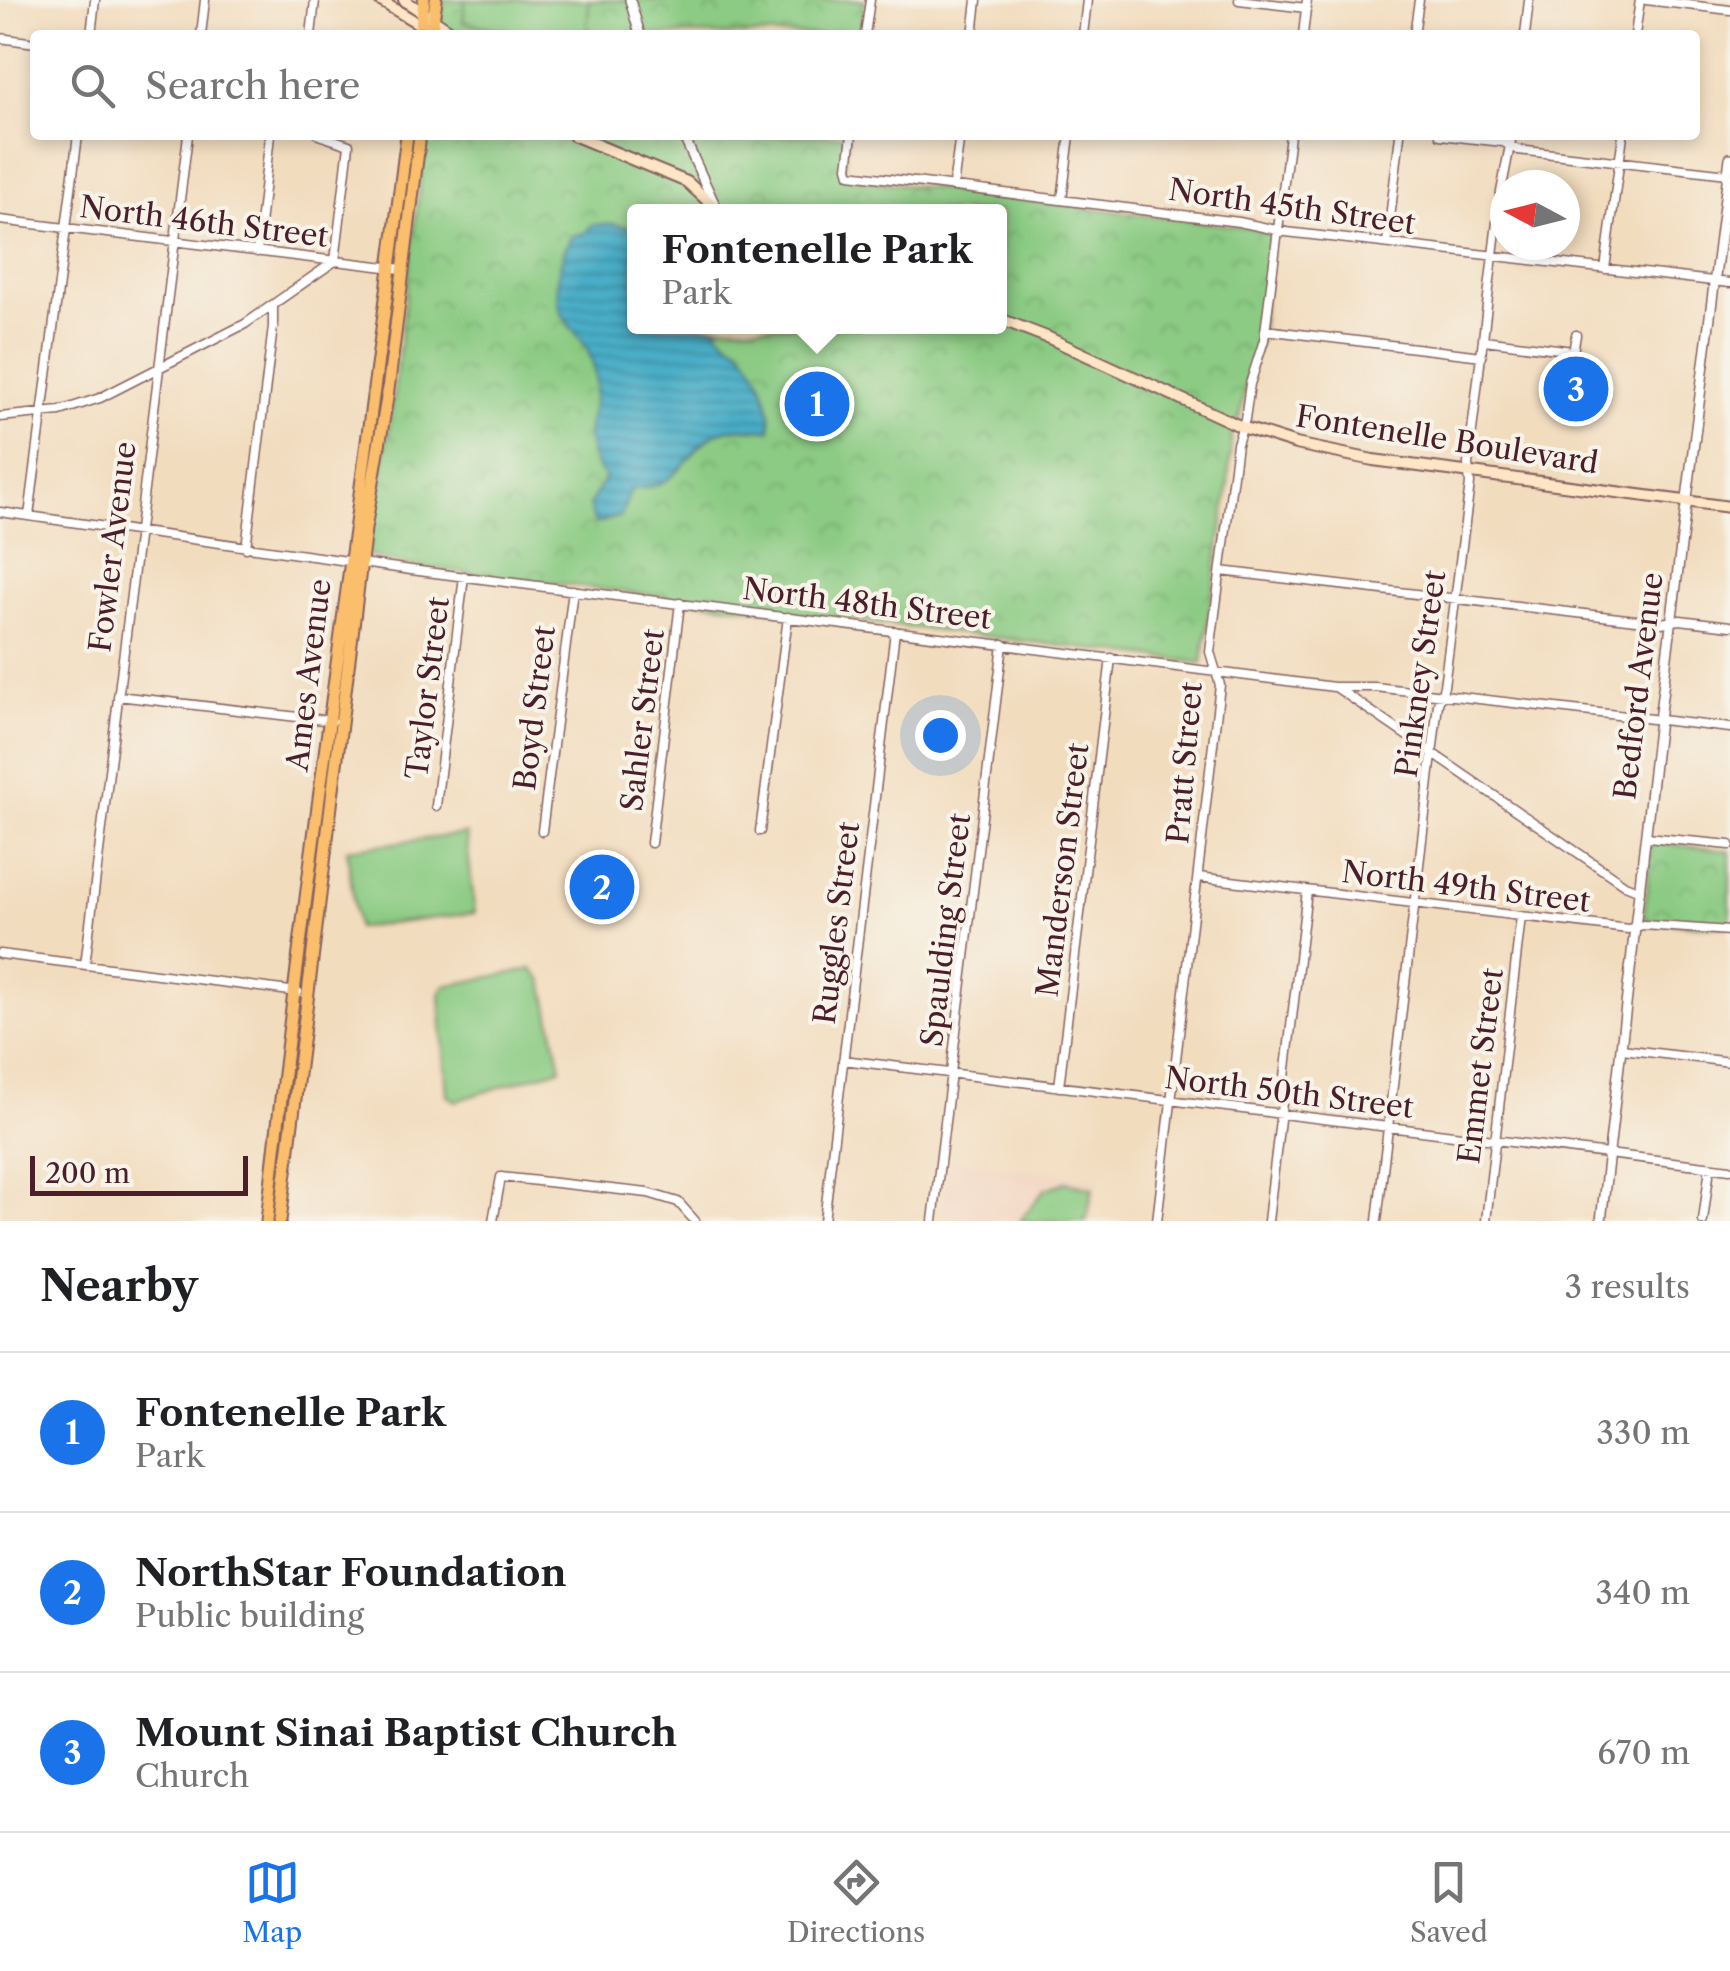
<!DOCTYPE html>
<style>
body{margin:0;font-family:"Libre Caslon Text",serif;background:#f6f6f6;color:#202124}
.compass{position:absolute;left:1490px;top:170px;width:90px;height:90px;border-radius:50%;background:#fff;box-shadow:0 5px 15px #0003;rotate:277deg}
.scale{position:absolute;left:30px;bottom:25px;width:218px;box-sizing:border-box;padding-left:10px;border:5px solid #4a1f2b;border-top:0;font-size:28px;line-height:35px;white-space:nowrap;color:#4a1f2b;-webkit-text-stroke:8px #f7f3e8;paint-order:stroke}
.you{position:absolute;left:940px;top:735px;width:35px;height:35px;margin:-25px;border:8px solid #fff;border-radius:50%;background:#1a73e8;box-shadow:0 0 0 15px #1a73e833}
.badge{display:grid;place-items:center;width:65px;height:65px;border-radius:50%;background:#1a73e8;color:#fff;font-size:32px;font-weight:700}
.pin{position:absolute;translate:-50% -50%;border:5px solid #fff;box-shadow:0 2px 10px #0006}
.popup{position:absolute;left:627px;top:204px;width:380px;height:130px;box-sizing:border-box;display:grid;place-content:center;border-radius:10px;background:#fff;filter:drop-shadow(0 2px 8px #0005);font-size:32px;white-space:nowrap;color:#757577}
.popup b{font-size:38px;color:#202124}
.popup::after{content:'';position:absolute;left:50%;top:100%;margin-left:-20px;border:20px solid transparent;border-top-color:#fff}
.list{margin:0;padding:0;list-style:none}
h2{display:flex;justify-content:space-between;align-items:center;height:130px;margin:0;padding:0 40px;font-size:42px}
h2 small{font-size:32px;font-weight:400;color:#757577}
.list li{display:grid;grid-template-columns:65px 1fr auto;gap:30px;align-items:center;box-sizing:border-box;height:160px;padding:0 40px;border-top:2px solid #e0e0e0}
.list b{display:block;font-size:38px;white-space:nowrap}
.list p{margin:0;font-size:32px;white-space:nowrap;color:#757577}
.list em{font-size:32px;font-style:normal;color:#757577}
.icon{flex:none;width:55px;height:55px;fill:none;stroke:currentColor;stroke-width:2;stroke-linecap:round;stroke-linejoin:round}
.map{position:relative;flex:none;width:1730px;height:1221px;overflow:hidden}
.search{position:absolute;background:#fff;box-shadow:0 5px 15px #0003;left:30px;right:30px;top:30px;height:110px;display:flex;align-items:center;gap:25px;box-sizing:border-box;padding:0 35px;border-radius:10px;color:#757577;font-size:38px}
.sheet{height:610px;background:#fff}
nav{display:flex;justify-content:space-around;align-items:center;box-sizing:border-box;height:140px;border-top:2px solid #e0e0e0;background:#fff;font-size:28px;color:#757577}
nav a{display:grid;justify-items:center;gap:5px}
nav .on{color:#1a73e8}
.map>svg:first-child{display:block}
.built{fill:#f3d4bf}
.park{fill:url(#park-crowns);stroke:#6a7557;stroke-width:2.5;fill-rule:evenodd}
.pitch{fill:#8bcb83;stroke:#6a7557;stroke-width:2.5}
.water{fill:url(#water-rules);stroke:#496679;stroke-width:2.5}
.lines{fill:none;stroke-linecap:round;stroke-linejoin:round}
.minor-casing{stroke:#85615e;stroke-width:11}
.tertiary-casing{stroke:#85615e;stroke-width:12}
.secondary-casing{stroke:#85615e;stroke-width:14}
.primary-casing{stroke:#85615e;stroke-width:15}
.minor{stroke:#fff;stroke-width:8}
.tertiary{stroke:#fff;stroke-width:9}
.secondary{stroke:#fde5c5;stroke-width:10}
.primary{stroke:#fabe6d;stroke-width:11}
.labels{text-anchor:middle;stroke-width:8;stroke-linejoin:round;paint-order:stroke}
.street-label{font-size:30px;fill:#4a1f2b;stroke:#f7f3e8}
</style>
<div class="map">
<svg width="1730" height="1221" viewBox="0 0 1730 1221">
<defs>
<pattern id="park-crowns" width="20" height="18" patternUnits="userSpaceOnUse" patternTransform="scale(2.5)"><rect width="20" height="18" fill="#8bcb83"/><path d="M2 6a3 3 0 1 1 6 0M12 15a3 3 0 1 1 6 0" fill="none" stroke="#79ae71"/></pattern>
<pattern id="water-rules" width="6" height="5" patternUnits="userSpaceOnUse" patternTransform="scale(2.5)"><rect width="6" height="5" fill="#48aec7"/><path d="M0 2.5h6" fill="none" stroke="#3e8da2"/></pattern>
</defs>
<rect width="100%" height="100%" fill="#f7f3e8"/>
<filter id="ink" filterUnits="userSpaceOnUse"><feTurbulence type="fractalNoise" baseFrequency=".01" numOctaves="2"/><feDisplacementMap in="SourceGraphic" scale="20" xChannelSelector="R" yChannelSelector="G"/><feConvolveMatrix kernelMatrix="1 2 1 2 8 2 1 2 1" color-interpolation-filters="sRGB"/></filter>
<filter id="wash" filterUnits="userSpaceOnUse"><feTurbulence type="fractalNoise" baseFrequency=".0048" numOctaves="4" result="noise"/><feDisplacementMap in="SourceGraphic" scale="40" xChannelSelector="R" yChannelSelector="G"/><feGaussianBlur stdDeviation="2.25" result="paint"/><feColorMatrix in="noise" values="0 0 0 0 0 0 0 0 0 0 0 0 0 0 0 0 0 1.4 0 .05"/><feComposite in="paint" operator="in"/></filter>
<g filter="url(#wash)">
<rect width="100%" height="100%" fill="#f2dcbe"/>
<path class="built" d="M 948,1159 L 1098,1179 L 1091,1221 L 941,1221 Z"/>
<path class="park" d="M 443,0 L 865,0 L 861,35 L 438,35 Z
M 426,135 L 848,135 L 843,177 L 1251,228 L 1271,234 L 1260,340 L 1248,376 L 1240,416 L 1232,432 L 1227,496 L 1202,663 L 411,566 L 372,557 L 368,554 L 390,422 ZM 634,212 L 1000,212 L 1000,326 L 634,326 Z
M 1652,842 L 1730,851 L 1730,925 L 1697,926 L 1643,919 Z"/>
<path class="pitch" d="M 465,0 L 589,0 L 587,35 L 530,35 L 463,22 Z
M 466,834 L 475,913 L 357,928 L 347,849 Z
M 532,969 L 543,981 L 561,1068 L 456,1101 L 447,1095 L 440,995 L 444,986 Z
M 1066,1182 L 1093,1188 L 1086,1221 L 1020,1221 L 1045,1189 Z"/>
<path class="water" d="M 613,224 L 634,228 L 634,326 L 716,327 C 725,344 735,341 745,354 C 760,372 773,407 770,430 C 755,430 736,426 722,431 C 684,447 685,489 631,489 L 621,516 L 595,524 L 589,506 L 605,478 C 568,431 605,410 593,365 C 583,324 551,330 559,273 C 561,259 564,248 572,236 L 585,233 L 592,225 Z"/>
</g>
<g filter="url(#ink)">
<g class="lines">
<g class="minor-casing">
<path id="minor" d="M 1239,0 L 1306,8
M 1646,0 L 1730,10
M 91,35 L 95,0
M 201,35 L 205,0
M 311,35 L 315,0
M 865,35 L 870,0
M 973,35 L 977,0
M 1083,35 L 1087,0
M 1303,35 L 1307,0
M 1414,35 L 1419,0
M 1525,35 L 1529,0
M 1635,35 L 1640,0
M 0,38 L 35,43
M 852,135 L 848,167 L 850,174 L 1239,222 L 1286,232 L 1730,283
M 1440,135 L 1503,142 L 1518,150 L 1728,174
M 953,187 L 960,135
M 1062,200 L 1070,135
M 0,220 L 402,269
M 1387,243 L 1400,135
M 257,252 L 270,135
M 1605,269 L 1623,135
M 1265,330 L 1482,356
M 1484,340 L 1573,351
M 1571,364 L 1576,335
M 0,417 L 60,411 L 100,398 L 245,324 L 335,261 L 349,145 L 319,135
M 0,512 L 411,570 L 1334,687 L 1375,687 L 1730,728
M 29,516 L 78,135
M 246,548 L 273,327 L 273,305
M 1221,571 L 1661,623 L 1680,620 L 1730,626
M 1337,688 L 1625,885 L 1640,891
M 118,696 L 332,721
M 436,806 L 464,576
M 542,831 L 573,590
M 760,831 L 788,617
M 1647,837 L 1730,845
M 651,843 L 680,603
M 1198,877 L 1628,929 L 1643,925 L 1730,931
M 0,954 L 298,992
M 85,965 L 188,135
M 1622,1049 L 1730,1062
M 843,1060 L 1730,1169
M 1059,1087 L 1111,658
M 493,1221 L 501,1177 L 648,1193 L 678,1202 L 695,1221
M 824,1221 L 895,631
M 933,1221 L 1003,644
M 1157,1221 L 1220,685 L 1210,652 L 1237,444 L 1245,419 L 1250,384 L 1264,340 L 1290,135
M 1268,1221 L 1307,891
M 1377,1221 L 1438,704 L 1444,686 L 1470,484 L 1468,464 L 1500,197 L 1512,135
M 1486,1221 L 1521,916
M 1703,1221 L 1710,1167"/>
</g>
<g class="tertiary-casing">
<path id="tertiary" d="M 630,0 L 640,35
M 683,135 L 714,203
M 1601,1221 L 1659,720 L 1730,158"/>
</g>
<g class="secondary-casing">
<path id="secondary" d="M 379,0 L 426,28
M 404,0 L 457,35
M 573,135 L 687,182 L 720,212
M 1000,319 L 1049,338 L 1242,427 L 1296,444 L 1373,460 L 1730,507"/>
</g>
<g class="primary-casing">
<path id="primary" d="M 420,35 L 424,0
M 431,35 L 436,0
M 267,1221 C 307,858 362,497 407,135
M 280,1221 L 365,529 L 387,398 L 420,135"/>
</g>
<use href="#minor" class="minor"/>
<use href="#tertiary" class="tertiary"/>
<use href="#secondary" class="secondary"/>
<use href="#primary" class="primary"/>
</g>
</g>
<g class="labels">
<g class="street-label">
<text transform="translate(1292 207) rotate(8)" y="10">North 45th Street</text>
<text transform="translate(204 222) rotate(7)" y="10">North 46th Street</text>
<text transform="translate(1447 440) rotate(9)" y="10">Fontenelle Boulevard</text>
<text transform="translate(113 547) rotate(-83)" y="10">Fowler Avenue</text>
<text transform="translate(867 604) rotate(7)" y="10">North 48th Street</text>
<text transform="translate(1421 674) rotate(-82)" y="10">Pinkney Street</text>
<text transform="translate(309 675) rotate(-83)" y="10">Ames Avenue</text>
<text transform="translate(1639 686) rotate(-83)" y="10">Bedford Avenue</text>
<text transform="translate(428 688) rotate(-83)" y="10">Taylor Street</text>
<text transform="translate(535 708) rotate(-83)" y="10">Boyd Street</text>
<text transform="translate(643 720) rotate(-83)" y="10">Sahler Street</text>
<text transform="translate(1185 763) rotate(-85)" y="10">Pratt Street</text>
<text transform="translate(1063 870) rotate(-83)" y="10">Manderson Street</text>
<text transform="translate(1466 887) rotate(7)" y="10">North 49th Street</text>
<text transform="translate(837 923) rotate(-83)" y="10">Ruggles Street</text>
<text transform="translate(946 930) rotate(-83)" y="10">Spaulding Street</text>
<text transform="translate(1481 1066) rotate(-83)" y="10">Emmet Street</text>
<text transform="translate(1289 1093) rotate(7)" y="10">North 50th Street</text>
</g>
</g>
</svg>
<svg class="compass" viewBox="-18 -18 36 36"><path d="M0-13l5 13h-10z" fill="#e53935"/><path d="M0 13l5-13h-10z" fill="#757577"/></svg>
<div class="scale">200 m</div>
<div class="you"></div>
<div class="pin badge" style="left:817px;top:404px">1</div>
<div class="popup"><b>Fontenelle Park</b>Park</div>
<div class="pin badge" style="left:602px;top:887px">2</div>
<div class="pin badge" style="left:1576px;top:389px">3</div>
<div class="search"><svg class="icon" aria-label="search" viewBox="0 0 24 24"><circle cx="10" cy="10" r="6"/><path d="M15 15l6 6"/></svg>Search here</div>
</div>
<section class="sheet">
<h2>Nearby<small>3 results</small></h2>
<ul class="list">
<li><span class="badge">1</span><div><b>Fontenelle Park</b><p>Park</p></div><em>330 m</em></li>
<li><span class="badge">2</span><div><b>NorthStar Foundation</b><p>Public building</p></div><em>340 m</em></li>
<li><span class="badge">3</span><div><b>Mount Sinai Baptist Church</b><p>Church</p></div><em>670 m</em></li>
</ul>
</section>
<nav>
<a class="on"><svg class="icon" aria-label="map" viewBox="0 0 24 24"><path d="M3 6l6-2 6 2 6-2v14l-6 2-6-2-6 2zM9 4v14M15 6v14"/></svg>Map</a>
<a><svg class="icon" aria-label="directions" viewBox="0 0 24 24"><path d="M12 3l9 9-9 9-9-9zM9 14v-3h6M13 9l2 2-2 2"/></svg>Directions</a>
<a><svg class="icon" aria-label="saved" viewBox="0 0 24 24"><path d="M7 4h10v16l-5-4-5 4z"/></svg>Saved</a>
</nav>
